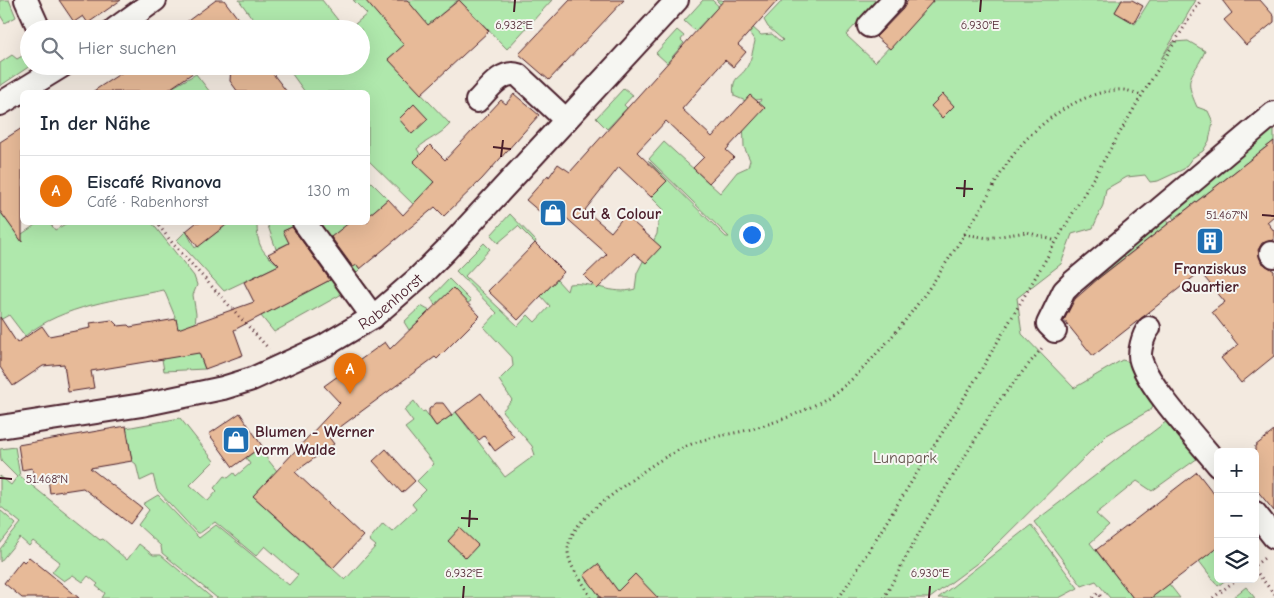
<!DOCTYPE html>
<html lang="de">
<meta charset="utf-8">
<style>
body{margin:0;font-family:"Comic Neue",sans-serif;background:#f6f6f7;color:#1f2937}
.controls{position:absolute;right:15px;bottom:15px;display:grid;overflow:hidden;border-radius:8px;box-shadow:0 5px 20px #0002}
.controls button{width:45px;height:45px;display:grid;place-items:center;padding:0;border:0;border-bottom:1px solid #e0e1e3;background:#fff;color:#1f2937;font:25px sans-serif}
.you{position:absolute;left:751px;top:234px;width:18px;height:18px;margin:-12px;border:4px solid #fff;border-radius:50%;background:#1a73e8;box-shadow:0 0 0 8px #1a73e833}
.badge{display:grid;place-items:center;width:32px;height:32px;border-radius:50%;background:#db2777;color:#fff;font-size:16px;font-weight:700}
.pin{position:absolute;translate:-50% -41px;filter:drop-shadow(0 1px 2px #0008)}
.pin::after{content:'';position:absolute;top:26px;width:18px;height:15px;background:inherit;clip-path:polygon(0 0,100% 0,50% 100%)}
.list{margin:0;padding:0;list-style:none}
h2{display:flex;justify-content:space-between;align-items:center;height:65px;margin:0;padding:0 20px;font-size:21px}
h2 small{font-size:16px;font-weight:400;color:#747a83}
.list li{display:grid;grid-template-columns:32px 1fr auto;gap:15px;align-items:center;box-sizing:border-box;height:70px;padding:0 20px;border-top:1px solid #e0e1e3}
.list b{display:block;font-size:19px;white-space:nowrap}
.list p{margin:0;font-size:16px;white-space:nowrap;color:#747a83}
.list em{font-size:16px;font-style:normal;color:#747a83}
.icon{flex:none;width:28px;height:28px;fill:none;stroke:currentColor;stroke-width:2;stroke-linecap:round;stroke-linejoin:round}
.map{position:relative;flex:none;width:1274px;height:598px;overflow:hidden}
.search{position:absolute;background:#fff;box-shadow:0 5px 20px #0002;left:20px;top:20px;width:350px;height:55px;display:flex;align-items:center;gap:12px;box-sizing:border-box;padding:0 18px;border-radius:28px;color:#747a83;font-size:19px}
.panel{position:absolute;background:#fff;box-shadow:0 5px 20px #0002;left:20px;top:90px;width:350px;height:135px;border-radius:8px}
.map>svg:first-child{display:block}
.green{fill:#afe8ac;stroke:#7c846c}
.building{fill:#e7ba98;stroke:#4a1f2b}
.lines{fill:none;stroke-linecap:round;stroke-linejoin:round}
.minor-casing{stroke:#4a1f2b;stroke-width:26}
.path{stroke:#4a1f2b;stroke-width:3;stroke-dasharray:1 4;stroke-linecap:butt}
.minor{stroke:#f6f6f2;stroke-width:22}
.ticks{fill:none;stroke:#4a1f2b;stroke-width:2}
.labels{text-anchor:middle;stroke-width:4;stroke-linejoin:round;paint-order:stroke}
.poi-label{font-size:16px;font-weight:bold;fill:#4a1f2b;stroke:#f6f6f2;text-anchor:start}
.street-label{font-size:16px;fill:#4a1f2b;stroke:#f6f6f2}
.park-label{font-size:16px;fill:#63514b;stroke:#f6f6f2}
.ticks-label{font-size:12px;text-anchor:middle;fill:#4a1f2b;stroke:#f6f6f2;stroke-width:4;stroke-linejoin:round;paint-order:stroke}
</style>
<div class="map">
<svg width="1274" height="598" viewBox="0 0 1274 598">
<rect width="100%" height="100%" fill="#f3eae0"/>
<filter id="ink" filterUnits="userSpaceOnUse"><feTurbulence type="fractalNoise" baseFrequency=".02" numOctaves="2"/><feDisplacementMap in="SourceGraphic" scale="10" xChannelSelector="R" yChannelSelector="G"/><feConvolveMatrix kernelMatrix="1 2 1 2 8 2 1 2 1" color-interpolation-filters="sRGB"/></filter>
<g filter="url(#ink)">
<path class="green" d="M 0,0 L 9,0 L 16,17 L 5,23 L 0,15 Z
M 239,0 L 322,0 L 345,29 L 260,29 Z
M 353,0 L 458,0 L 388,59 L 450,124 C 440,136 427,139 417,149 L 435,180 L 415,206 L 368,160 L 368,92 L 305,92 L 286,66 L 361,66 L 361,29 L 349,29 L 367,14 Z
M 459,0 L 552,0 L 507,49 Z
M 703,0 L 712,0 L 738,24 L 718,7 L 695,31 L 684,21 Z
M 716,0 L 722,0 L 761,35 L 772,34 L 781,42 L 783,40 L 768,27 L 764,20 L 783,0 L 878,0 L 846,35 L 875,62 L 934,0 L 1122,0 L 1115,12 L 1135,24 L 1150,0 L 1196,0 L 1161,59 L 1173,42 L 1188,41 L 1205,51 C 1193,79 1182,74 1197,107 L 1208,111 L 1213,122 L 1209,141 L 1203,151 L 1192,158 L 1184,169 L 1158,181 L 1150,182 L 1145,175 L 1127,177 L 1106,189 L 1103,205 L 1093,228 L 1072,234 L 1061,264 L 1017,298 L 1022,334 L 1074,388 L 1122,360 L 1159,369 L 1152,409 L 1107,435 L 980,561 L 930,598 L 217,598 L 162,553 L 161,546 L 138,525 L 149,510 L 143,504 L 158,495 L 199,538 L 216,525 L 289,585 L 298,575 L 265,546 L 256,556 L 215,522 L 200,533 L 197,533 L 157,490 L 153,475 L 140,481 L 136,464 L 132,461 L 126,428 L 180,418 L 214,461 L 190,485 L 208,501 L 217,491 L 214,488 L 224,476 L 228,478 L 234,473 L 236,476 L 250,464 L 246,458 L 262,446 L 265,456 L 277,471 L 253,496 L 345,580 L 376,546 L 369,540 L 383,523 L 392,531 L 416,509 L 412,504 L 426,490 L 417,481 L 434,464 L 405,428 L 413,422 L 404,410 L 414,401 L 422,412 L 425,411 L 436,426 L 456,412 L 505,477 L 535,455 L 532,446 L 502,411 L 512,400 L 499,380 L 513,366 L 512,357 L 484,327 L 497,313 L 456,271 L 484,243 L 490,249 L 465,276 L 518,326 L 528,315 L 535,322 L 550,306 L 541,296 L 557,280 L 567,291 L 569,284 C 593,281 613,296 635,289 L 637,273 L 657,234 L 659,213 L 664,210 L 651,197 L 666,181 L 648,160 L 726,237 L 729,237 L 649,159 L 664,142 L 720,193 L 737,172 L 748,167 L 750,160 L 744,147 L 743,118 L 758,106 L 761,99 L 748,102 L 734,96 C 731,74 741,80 748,65 C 752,58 753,48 755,41 L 748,31 Z
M 677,30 L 684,36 L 681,40 L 684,43 L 667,63 L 656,53 Z
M 29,52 L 30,66 L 0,86 L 0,63 L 12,55 L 17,59 Z
M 196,74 L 210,92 L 177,92 L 173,87 Z
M 624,88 L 633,95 L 624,105 L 627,108 L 607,129 L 596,118 Z
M 1274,119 L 1274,141 L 1174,219 L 1167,209 Z
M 368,179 L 388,199 L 368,216 Z
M 0,212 L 19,236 L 38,223 L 50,223 L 55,230 L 67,223 L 152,223 L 194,276 L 197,285 L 193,295 L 196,314 L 194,339 L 205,369 L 164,371 L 162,359 L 182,355 L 176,319 L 164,290 C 117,300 63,305 25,336 L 9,315 L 0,320 Z
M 1162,213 L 1169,223 L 1074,297 L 1074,288 Z
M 510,214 L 536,241 L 535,243 L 518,226 L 498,243 L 491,235 Z
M 223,223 L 257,223 C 257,245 261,252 279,265 L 224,291 L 177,240 L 186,231 L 195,248 L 224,227 Z
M 267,223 L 300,223 L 284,231 L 289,243 L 276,249 Z
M 311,223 L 345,223 L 347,225 L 338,241 L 360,269 L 356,273 L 371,292 L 364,295 Z
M 332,279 L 342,294 L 274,332 L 261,316 Z
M 449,279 L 471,301 L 468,303 L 435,305 L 431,298 Z
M 421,306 L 430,311 L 409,330 L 404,322 Z
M 1167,421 L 1198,458 L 1152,491 L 1137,481 L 1096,514 L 1109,526 L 1090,543 L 1133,598 L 1110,598 L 1096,581 L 1082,586 L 1034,522 Z
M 15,447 L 20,476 L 100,540 L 103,539 L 127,560 L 139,544 L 153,555 L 161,555 L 212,598 L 102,598 L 105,593 L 96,586 L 98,584 L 88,576 L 83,582 L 73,575 L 64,581 L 52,572 L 60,562 L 33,541 L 29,546 L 20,538 L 0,562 L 0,549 L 21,523 L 0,506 L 0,476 L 11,485 L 17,477 L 1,461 L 0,449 Z
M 0,510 L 16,524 L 0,544 Z
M 1031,525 L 1078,588 L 1059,598 L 938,598 Z
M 1218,547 L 1218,579 L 1227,579 L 1218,586 L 1199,561 Z
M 1169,584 L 1180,598 L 1151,598 Z
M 1246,587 L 1255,598 L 1232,598 Z"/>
<path class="building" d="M 59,0 L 121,0 L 88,23 L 83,16 L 74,22 Z
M 216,0 L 224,0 L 246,29 L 177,29 Z
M 365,0 L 407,0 L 428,25 L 459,0 L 489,31 L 421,94 L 388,59 L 404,45 Z
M 570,0 L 624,0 L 549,80 L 519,54 Z
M 724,0 L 778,0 L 738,45 L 746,52 L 733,67 L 725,60 L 682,109 L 712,137 L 750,95 L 765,108 L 726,150 L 734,157 L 709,183 L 693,168 L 704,157 L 666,121 L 637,152 L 667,181 L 651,197 L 619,167 L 585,210 L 611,232 L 625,215 L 661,247 L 646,263 L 634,253 L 597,289 L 584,276 L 607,254 L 563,215 L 554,224 L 526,200 L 548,175 L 549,177 L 558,164 L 570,172 Z
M 908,0 L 934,0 L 890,49 L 876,37 L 903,9 Z
M 1122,0 L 1132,0 L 1143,6 L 1134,23 L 1115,12 Z
M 1222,0 L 1260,0 L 1274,16 L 1274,22 L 1246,45 L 1224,20 L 1232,13 Z
M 132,66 L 203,66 L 165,92 L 92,92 Z
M 231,66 L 267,66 L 287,92 L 238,92 L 230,81 Z
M 514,94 L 539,115 L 482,179 L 444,216 L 435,207 L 360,269 L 357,265 L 353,267 L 331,237 L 350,222 L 368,222 L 368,216 L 388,199 L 403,215 L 434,182 L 413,162 L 430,145 L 445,160 L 501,100 L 506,104 Z
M 943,94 L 954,106 L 942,118 L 931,106 Z
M 414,104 L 428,119 L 412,134 L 399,119 Z
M 22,128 L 22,242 L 0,211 L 0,142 Z
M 1274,141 L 1274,216 L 1267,222 L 1274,231 L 1274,240 L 1262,243 L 1258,250 L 1261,262 L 1274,271 L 1274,356 L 1241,383 L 1221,358 L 1238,345 L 1212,312 L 1225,302 L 1200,272 L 1093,356 L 1064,320 L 1075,299 L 1099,278 Z
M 197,222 L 230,222 L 198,247 L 186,231 Z
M 292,227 L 330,280 L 234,330 L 243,355 L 205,369 L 199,353 L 91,371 L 94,388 L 68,392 L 64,364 L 43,366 L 13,386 L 0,367 L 0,317 L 17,343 L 42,326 L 49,336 L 91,328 L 90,323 L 112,320 L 118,326 L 128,325 L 130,327 L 176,319 L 178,329 L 254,302 L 244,282 L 279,265 L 268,254 L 289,243 L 283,231 Z
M 535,243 L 564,272 L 518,320 L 488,291 Z
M 453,288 L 480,316 L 437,359 L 435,357 L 328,436 L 334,444 L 295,472 L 363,536 L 333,568 L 253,496 L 340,403 L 324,386 L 385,342 L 390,349 Z
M 481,393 L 514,437 L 495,451 L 484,436 L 479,440 L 456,412 Z
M 436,403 L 443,403 L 452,415 L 436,426 L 429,416 L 429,409 Z
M 240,413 L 262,446 L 233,467 L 209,434 Z
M 126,426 L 132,461 L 90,468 L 142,508 L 130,524 L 83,488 L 50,493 L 48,478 L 35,480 L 32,468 L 22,470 L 18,445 Z
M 1274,431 L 1274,511 L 1255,488 L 1255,446 Z
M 386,449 L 415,481 L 402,493 L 373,461 Z
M 1197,472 L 1218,499 L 1218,547 L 1151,598 L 1133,598 L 1096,550 Z
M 460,528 L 478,545 L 466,558 L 448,541 Z
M 29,557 L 49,573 L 79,598 L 22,598 L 4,583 L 22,560 L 24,562 Z
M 598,564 L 618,591 L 635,574 L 658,598 L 601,598 L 584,575 Z"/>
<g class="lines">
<g class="minor-casing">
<g id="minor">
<path d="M 26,0 L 39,29"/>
<path d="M 869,26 L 893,0"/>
<path d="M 115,29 L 155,0"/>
<path d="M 477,101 C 488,90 502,69 518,75 L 566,120"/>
<path d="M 0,104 L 62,66"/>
<path d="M 304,222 L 373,317"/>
<path d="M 1271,253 L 1274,256"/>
<path d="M 1149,328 C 1143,335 1138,353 1141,361 C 1150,389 1198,440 1218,465"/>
<path d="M 1055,331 L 1048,324 L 1064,291 L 1073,282 L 1274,113"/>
<path id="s1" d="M 0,427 L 142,405 L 223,388 L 252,379 L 324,346 L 373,317 L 418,278 L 446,250 L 677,0"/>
<path d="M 1255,513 L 1274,537"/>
</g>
</g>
<path class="path" d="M 156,222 L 173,244 L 269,349
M 964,234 L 988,238 L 1027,232 L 1056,241
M 1255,565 L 1267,556
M 1255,570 L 1274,594
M 590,598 C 585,581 568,569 568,550 C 569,530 589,513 604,501 C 633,479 659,457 694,443 C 715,435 737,434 758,427 C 787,419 816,407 840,389 C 855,378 867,364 879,351 C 918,309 947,262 978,213 C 991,192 1001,170 1017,150 C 1039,122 1081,92 1118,90 C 1126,89 1135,93 1142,95
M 599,598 L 600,596
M 839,598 L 977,377 L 1142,95 L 1201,0
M 884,598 L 925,522 L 998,402 L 1042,348
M 1093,598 L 1098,593 L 1102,598
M 1213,598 L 1237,579"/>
<use href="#minor" class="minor"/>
</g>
</g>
<path class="ticks" d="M 514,12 L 515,0M 980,12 L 981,0M 493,147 L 511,149M 501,157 L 503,140M 956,188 L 973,189M 964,197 L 965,180M 1262,215 L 1274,216M 0,478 L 12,479M 461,518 L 478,519M 469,527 L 470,510M 463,598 L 464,586M 929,598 L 930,586"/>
<defs>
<g id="shop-square" transform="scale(1.4375)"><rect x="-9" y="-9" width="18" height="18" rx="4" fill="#1f6fb2" stroke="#f6f6f2"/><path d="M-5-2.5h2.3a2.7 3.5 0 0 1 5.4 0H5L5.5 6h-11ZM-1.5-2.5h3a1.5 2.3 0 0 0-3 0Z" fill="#fff"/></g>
<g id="building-square" transform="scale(1.4375)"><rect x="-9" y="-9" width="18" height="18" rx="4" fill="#1f6fb2" stroke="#f6f6f2"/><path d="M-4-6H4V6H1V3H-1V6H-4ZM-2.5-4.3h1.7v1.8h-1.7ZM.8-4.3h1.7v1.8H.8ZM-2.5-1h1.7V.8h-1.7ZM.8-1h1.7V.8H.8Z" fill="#fff"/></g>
</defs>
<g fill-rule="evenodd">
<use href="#shop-square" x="553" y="213"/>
<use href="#building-square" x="1210" y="241"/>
<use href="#shop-square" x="236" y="440"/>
</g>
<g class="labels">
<g class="poi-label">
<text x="572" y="219">Cut &amp; Colour</text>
<text x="1210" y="274" text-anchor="middle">Franziskus<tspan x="1210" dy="18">Quartier</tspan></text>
<text x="255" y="437">Blumen - Werner<tspan x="255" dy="18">vorm Walde</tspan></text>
</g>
<g class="street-label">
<text dy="6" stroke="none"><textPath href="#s1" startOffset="416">Rabenhorst</textPath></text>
</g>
<g class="park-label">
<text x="905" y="463">Lunapark</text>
</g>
</g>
<g class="ticks-label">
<text x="514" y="29">6.932°E</text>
<text x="980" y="29">6.930°E</text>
<text x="1227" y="219">51.467°N</text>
<text x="47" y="483">51.468°N</text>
<text x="464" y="577">6.932°E</text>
<text x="930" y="577">6.930°E</text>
</g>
</svg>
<div class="controls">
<button>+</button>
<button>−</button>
<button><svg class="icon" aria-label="layers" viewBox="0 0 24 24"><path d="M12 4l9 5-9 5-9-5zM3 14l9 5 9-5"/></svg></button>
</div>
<div class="you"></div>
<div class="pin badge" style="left:350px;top:394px;background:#e8710a">A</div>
<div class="search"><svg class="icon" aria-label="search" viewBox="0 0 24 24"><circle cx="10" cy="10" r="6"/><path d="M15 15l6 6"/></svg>Hier suchen</div>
<section class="panel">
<h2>In der Nähe<small></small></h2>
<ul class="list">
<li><span class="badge" style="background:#e8710a">A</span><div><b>Eiscafé Rivanova</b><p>Café · Rabenhorst</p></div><em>130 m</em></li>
</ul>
</section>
</div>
